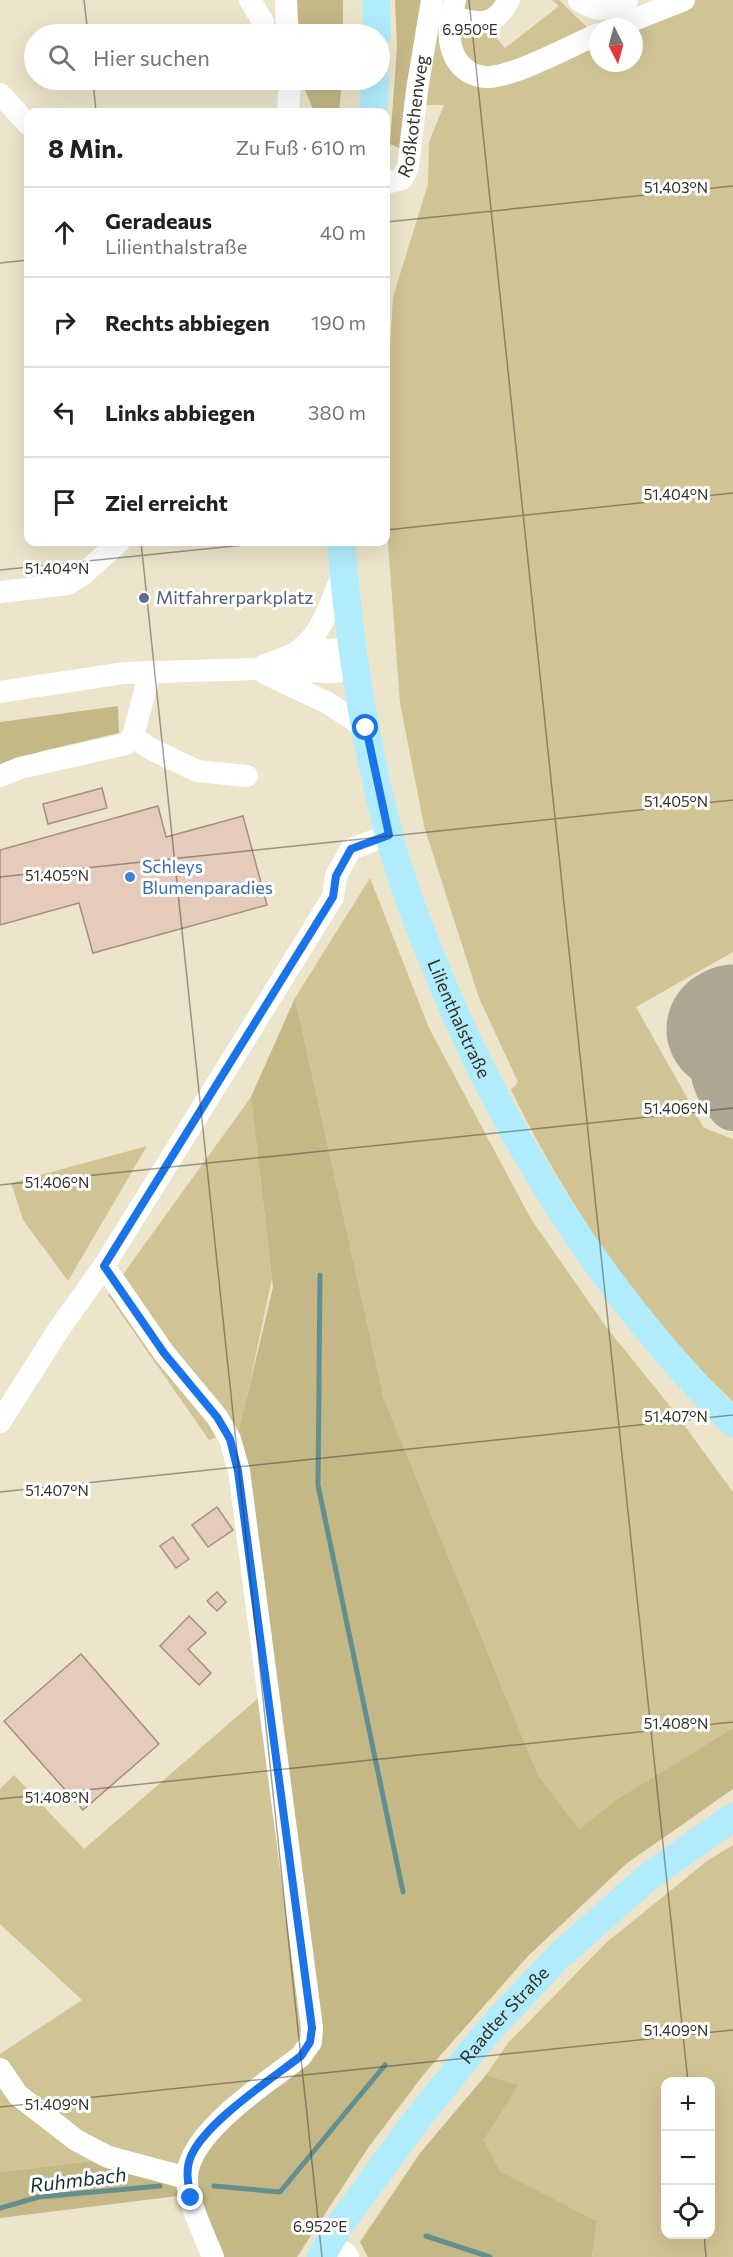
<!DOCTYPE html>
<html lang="de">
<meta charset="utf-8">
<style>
body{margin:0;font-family:Commissioner,sans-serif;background:#f6f6f6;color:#202124}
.controls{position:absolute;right:18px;bottom:18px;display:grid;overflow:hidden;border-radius:12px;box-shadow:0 6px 24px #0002}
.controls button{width:54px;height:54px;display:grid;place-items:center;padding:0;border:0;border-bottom:2px solid #e0e0e0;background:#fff;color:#202124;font:30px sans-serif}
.compass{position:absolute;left:589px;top:18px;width:54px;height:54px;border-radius:50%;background:#fff;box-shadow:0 6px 24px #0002;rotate:174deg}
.stop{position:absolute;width:18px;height:18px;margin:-14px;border:4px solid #1a73e8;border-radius:50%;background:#fff}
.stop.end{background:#1a73e8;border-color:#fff;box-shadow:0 2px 6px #0008}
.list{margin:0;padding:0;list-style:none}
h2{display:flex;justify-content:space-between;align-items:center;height:78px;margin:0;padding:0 24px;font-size:26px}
h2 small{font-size:20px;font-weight:400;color:#757577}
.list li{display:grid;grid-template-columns:39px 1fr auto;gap:18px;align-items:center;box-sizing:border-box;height:90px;padding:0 24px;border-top:2px solid #e0e0e0}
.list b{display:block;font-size:22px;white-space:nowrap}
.list p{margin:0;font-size:20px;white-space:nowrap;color:#757577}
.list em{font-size:20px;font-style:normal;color:#757577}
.icon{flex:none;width:33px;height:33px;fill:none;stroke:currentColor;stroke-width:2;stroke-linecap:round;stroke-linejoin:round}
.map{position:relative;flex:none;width:733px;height:2257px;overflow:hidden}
.search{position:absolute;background:#fff;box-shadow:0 6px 24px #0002;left:24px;top:24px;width:366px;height:66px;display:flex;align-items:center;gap:15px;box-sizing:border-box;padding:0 21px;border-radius:33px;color:#757577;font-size:22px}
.panel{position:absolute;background:#fff;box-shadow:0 6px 24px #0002;left:24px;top:108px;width:366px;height:438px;border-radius:12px}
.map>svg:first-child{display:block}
.green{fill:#d1c494;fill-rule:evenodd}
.forest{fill:#c4b887}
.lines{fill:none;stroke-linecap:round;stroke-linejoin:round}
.stream{stroke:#638f8e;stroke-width:5}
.taxiway{stroke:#aca692;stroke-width:50}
.runway{stroke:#aca692;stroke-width:123}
.building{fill:#e4cbbb;stroke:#a68e80;stroke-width:1.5}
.minor{stroke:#fff;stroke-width:22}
.major{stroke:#b1ecfd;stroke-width:28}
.route{stroke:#1a73e8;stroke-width:8}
.ticks{fill:none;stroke:#333026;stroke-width:1.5;stroke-opacity:0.45}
.service-dot{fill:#5c6f8a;stroke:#fff;stroke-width:2}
.shop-dot{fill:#3f7fe0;stroke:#fff;stroke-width:2}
.labels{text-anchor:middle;stroke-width:6;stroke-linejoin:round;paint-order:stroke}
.street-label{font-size:18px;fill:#333026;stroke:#fff}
.service-label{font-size:18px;fill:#4e5e75;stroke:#fff;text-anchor:start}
.shop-label{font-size:18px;fill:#366cbe;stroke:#fff;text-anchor:start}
.water-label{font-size:20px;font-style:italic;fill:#123334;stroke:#fff}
.ticks-label{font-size:15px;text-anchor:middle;fill:#333026;stroke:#fff;stroke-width:6;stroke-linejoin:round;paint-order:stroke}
</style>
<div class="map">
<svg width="733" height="2257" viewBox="0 0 733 2257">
<rect width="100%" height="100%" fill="#ece5cb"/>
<path class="green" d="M 437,0 L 447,0 L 462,74 L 598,40 L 598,63 L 634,63 L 634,27 L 696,0 L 733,0 L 733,952 L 636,1007 L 704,1128 L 733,1139 L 733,1402 C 712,1380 687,1360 668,1337 C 607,1260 554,1178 511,1090 L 518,1082 L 479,998 L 424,826 L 400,703 L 386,517 L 386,412 L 393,297 L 428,184 L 429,142 L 444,105 L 423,105 Z
M 465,0 L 498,0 L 487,13 L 464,13 Z
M 552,0 L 559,0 L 590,30 L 495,67 L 471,65 L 454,29 L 493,34 L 505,48 L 559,6 Z
M 370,878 L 429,1028 L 531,1219 L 607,1328 L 674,1411 L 733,1492 L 733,1728 L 617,1799 L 579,1831 L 538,1775 L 384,1399 L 295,998 Z
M 251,1097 L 272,1278 L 240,1430 L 209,1440 L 108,1295 Z
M 147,1146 L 68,1281 L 23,1220 L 11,1183 Z
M 263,1694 L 310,2049 L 288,2082 L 243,2106 L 186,2172 L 101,2160 L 0,2172 L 0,2054 L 82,2000 L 0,1924 L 0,1789 L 14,1775 L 84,1849 Z
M 733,1845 L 733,2257 L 592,2257 L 597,2221 L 500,2171 L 484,2140 L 517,2085 L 486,2075 L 508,2043 L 607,1942 L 707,1861 ZM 666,2082 L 710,2082 L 710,2234 L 666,2234 Z"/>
<path class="forest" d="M 297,0 L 343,0 L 343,34 L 299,34 Z
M 395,0 L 425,0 L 401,149 L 390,144 L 397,47 Z
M 301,80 L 342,80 L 339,112 L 312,112 L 312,107 Z
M 118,706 L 119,733 L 42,751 L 0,766 L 0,722 Z
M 295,998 L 384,1399 L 538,1775 L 579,1830 L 617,1799 L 733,1728 L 733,1789 L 626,1864 L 528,1956 L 424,2074 L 368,2148 L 297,2257 L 220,2257 L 186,2172 L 243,2106 L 288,2082 L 310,2049 L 237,1439 L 273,1287 L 251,1097 Z
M 486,2075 L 518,2085 L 484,2140 L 500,2171 L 597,2221 L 592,2257 L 368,2257 L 360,2242 L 420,2153 Z
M 101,2160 L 177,2174 L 186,2195 L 0,2218 L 0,2172 Z"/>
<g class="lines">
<path class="stream" d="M 320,1275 L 318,1485 L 403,1892
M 214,2186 L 280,2192 L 385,2065
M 0,2208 L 39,2197 L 160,2186
M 426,2236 L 490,2257"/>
<path class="taxiway" d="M 728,1029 C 705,1050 714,1085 733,1106"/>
<path class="runway" d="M 728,1029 L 733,1026"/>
</g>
<path class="building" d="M 102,788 L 107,808 L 48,824 L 43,804 Z
M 158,806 L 166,837 L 243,816 L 267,905 L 93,953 L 79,903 L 0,925 L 0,850 Z
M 217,1507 L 233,1530 L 208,1547 L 192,1525 Z
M 173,1537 L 189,1559 L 176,1568 L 160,1546 Z
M 217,1592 L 226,1602 L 217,1611 L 207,1601 Z
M 189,1616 L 206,1633 L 188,1649 L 211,1673 L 199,1685 L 160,1646 Z
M 81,1654 L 159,1744 L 83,1810 L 4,1721 Z"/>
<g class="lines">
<g class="minor">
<path d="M 250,0 L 263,22"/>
<path d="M 286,0 L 287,34"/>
<path d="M 455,0 C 449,20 445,44 458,62 C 465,72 478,78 490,77 C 517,75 571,46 598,34"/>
<path d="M 579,0 C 600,14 605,9 627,0"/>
<path d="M 450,16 C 477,24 494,29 509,0"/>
<path d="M 616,27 L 684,0"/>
<path d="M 0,94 L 28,124"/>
<path d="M 288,112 L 290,80"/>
<path id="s1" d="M 386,183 L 402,179 L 408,167 L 417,90 L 432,0"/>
<path d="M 0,592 L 68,584 L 81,576 L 119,542"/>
<path d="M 299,651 L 354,649"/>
<path d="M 263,666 C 274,661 288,658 298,651 C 323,634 332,599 343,573"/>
<path d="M 266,674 L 328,703 L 366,728"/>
<path d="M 0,692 L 124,673 L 256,669 L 330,672 L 357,670"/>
<path d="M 133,736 L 149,748 L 197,771 L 247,776"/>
<path d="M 0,776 L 20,768 L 126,744 L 133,736 L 150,672"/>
<path d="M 104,1266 L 164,1353 L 217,1417 L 230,1439 L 239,1471 L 312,2028 L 311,2042 L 301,2056 C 268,2082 187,2133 187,2178 C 186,2198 205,2237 213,2257"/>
<path d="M 0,1422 L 59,1329 L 104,1266 L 333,897 L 336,876 L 351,849 L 389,835"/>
<path d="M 0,2069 L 18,2095 L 76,2140 L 108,2157 L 187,2178"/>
<path d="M 327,2247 L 345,2253 L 348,2257"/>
</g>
<g class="major">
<path d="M 376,0 L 377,34"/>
<path d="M 373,112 L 375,80"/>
<path id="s2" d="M 341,542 C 349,640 364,739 389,835 C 400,878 416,920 433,961 C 501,1132 602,1294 733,1423"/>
<path id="s3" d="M 321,2257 L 339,2226 L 415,2122 L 490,2029 L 559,1956 L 647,1878 L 733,1817"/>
</g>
</g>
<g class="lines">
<path class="route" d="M 191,2198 C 188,2184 185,2170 191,2156 C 206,2122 270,2080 301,2056 L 310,2042 L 312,2028 L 238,1471 L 230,1439 L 217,1417 L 164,1353 L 104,1266 L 333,897 L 336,876 L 351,849 L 389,835 L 366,728"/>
</g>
<path class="ticks" d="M 84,0 L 88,34M 469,0 L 688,2082M 93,80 L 96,112M 386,222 L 733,186M 0,263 L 28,260M 386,530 L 733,493M 141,542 L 322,2257M 0,570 L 272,542M 0,877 L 733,800M 0,1185 L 733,1108M 0,1492 L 733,1415M 0,1799 L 733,1722M 0,2107 L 733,2030M 704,2234 L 706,2257"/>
<circle class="service-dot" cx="144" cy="598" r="6"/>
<circle class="shop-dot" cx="130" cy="877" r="6"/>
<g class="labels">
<g class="street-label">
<text dy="6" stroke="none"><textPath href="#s1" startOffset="81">Roßkothenweg</textPath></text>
<text dy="6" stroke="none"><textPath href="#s2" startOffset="494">Lilienthalstraße</textPath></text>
<text dy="6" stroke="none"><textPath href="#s3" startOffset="304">Raadter Straße</textPath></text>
</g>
<g class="service-label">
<text x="156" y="604">Mitfahrerparkplatz</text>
</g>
<g class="shop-label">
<text x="142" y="873">Schleys<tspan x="142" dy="21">Blumenparadies</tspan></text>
</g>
<g class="water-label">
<text transform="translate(78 2180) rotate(-7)" y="7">Ruhmbach</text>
</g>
</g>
<g class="ticks-label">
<text x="470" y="35">6.950°E</text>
<text x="676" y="193">51.403°N</text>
<text x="676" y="500">51.404°N</text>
<text x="57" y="574">51.404°N</text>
<text x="676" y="807">51.405°N</text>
<text x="57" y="881">51.405°N</text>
<text x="676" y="1114">51.406°N</text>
<text x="57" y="1188">51.406°N</text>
<text x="676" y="1422">51.407°N</text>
<text x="57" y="1496">51.407°N</text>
<text x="676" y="1729">51.408°N</text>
<text x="57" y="1803">51.408°N</text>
<text x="676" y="2036">51.409°N</text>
<text x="57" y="2110">51.409°N</text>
<text x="320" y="2232">6.952°E</text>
</g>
</svg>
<div class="controls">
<button>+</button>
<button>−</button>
<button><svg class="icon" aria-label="locate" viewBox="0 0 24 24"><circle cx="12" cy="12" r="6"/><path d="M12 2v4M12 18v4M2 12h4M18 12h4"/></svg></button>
</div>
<svg class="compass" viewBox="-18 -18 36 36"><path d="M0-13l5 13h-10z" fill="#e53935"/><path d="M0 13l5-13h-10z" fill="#757577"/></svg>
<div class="stop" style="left:366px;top:728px"></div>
<div class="stop end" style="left:191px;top:2198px"></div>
<div class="search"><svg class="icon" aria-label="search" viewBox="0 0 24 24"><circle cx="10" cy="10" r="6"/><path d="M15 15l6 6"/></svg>Hier suchen</div>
<section class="panel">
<h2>8 Min.<small>Zu Fuß · 610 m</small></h2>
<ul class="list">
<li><svg class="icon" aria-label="ahead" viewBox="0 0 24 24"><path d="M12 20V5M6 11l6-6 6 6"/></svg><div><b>Geradeaus</b><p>Lilienthalstraße</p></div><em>40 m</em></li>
<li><svg class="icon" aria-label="right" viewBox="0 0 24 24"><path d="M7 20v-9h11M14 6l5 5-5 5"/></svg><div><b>Rechts abbiegen</b></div><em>190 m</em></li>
<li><svg class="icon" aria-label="left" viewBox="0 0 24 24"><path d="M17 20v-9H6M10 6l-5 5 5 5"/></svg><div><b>Links abbiegen</b></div><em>380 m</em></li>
<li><svg class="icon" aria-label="arrive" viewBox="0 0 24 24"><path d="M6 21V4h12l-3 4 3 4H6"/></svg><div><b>Ziel erreicht</b></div></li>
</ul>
</section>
</div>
